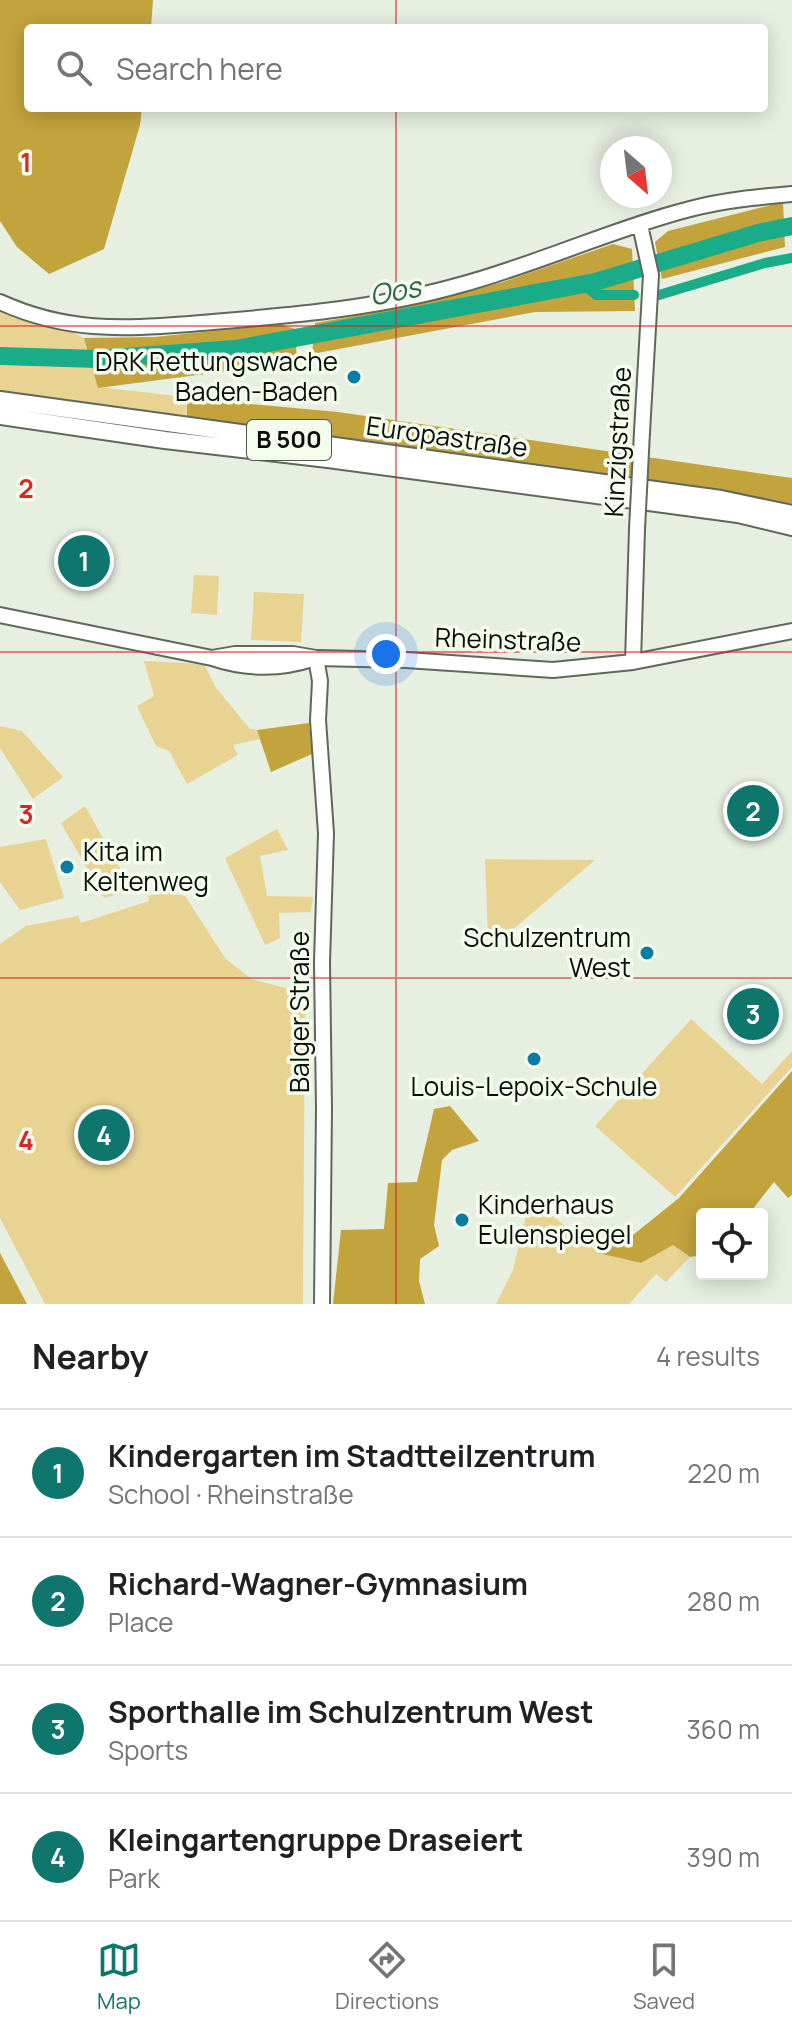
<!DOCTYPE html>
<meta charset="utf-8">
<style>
body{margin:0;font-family:Manrope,sans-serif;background:#f6f6f6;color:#202124}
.controls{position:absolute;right:24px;bottom:24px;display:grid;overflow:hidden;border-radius:8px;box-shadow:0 4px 20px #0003}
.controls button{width:72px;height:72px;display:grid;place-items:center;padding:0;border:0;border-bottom:2px solid #e0e0e0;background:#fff;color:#202124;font:40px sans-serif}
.compass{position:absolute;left:600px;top:136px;width:72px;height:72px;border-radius:50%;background:#fff;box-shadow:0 4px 20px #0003;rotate:152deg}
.you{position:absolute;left:386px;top:654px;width:28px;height:28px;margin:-20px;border:6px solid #fff;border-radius:50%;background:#1a73e8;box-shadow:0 0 0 12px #1a73e833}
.badge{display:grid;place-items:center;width:52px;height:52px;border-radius:50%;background:#0f766e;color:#fff;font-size:26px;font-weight:700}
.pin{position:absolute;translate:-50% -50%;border:4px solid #fff;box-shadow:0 2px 8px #0006}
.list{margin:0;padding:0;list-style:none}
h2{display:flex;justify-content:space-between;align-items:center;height:104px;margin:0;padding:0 32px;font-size:34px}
h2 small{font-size:26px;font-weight:400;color:#757577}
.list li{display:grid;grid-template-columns:52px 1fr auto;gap:24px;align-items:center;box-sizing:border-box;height:128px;padding:0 32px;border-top:2px solid #e0e0e0}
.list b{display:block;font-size:30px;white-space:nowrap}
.list p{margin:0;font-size:26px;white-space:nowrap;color:#757577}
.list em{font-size:26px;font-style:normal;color:#757577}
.icon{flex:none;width:44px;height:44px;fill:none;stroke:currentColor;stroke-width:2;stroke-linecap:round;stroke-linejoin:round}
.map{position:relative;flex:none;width:792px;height:1304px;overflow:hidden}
.search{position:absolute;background:#fff;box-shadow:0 4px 20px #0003;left:24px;right:24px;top:24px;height:88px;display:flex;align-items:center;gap:20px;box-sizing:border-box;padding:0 28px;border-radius:8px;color:#757577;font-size:30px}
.sheet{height:616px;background:#fff}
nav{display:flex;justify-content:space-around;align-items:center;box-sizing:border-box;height:112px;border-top:2px solid #e0e0e0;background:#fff;font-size:22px;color:#757577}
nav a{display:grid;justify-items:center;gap:4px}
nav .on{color:#0f766e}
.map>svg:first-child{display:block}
.green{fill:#e8d393}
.forest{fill:#c2a33c}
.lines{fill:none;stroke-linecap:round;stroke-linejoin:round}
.canal{stroke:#1aab88;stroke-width:10}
.river{stroke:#1aab88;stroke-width:18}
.secondary-casing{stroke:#60675b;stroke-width:18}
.primary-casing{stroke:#60675b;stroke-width:20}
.secondary{stroke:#fff;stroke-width:14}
.primary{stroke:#fff;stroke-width:16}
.secondary-bridge-casing{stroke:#60675b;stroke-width:18;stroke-linecap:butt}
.secondary-bridge{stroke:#fff;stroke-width:14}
.grid{fill:none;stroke:#d62828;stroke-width:2;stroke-opacity:0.55}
.poi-dot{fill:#077ca4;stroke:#f4fcee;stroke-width:3}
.labels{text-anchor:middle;stroke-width:7;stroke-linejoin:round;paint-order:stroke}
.shield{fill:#f4fcee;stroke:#50554d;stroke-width:2}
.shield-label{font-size:24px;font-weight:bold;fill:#0a0d08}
.poi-label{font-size:26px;fill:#0a0d08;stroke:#f4fcee;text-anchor:end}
.street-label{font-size:26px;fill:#0a0d08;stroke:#f4fcee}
.water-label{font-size:28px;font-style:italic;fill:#306353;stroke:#f4fcee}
.grid-label{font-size:26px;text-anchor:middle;font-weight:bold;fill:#d62828;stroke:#f4fcee;stroke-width:7;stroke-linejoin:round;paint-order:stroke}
</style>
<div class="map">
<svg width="792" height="1304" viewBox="0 0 792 1304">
<rect width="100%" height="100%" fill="#e7efe1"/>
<path class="green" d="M 0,302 L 46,318 L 84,338 L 98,387 L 186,397 L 187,421 L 0,396 Z
M 194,575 L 219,576 L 217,615 L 191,613 Z
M 254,592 L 304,594 L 301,642 L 251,640 Z
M 144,661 L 204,664 L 216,688 L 250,729 L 257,730 L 260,739 L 233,745 L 238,755 L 187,784 L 169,751 L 156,746 L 137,706 L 154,696 Z
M 0,726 L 22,731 L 63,777 L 33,799 L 0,748 Z
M 85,806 L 132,890 L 104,898 L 61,823 Z
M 277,829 L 288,850 L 260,856 L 267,896 L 313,897 L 311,912 L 279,913 L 280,938 L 265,945 L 225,858 Z
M 46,839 L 64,898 L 20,910 L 0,882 L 0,847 Z
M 485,859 L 595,860 L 504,937 L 488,937 Z
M 166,893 L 185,896 L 225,958 L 251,979 L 305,993 L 303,1304 L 45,1304 L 0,1218 L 0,944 L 26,926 L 78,916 L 81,923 L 149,901 L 148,896 Z
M 691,1019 L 762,1084 L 792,1051 L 792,1067 L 675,1197 L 595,1126 Z
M 544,1209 L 599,1253 L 641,1263 L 673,1245 L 690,1257 L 666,1282 L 656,1274 L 629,1304 L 496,1304 L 513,1270 L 526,1215 Z"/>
<path class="forest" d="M 0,0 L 153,0 L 151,28 L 28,28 L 28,108 L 142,108 L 140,125 L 104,249 L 49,274 L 17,247 L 0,221 Z
M 783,202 L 785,247 L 662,279 L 655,242 L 668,231 Z
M 613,244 L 632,249 L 635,311 L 535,312 L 312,354 L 315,323 L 401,308 L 503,282 Z
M 280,324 L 295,329 L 297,362 L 98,388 L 84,338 L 155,337 Z
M 187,398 L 338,412 L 792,478 L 792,504 L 724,493 L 187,421 Z
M 309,723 L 312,754 L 271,772 L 257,730 Z
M 792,1071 L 792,1195 L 788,1198 L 774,1182 L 749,1214 L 702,1214 L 702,1255 L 690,1257 L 673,1245 L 641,1263 L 598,1253 L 633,1235 L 679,1198 Z
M 450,1106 L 479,1141 L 452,1150 L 442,1160 L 434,1225 L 439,1246 L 420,1259 L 419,1281 L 425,1304 L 333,1304 L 341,1230 L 384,1229 L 388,1183 L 417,1182 L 434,1109 Z
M 0,1252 L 0,1253 L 27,1304 L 0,1304 Z"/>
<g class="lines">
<path class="canal" d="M 584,284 L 596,295 L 634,295
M 659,295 L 765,263 L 792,258"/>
<path class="river" d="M 0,356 L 98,359 L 236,349 L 595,282 L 758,233 L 792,226"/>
<g class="secondary-casing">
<path id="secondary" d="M 640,225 L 651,275 L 642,432
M 0,302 C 66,332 120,329 190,324 C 281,316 372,310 460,285 C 538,264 612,229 690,209 C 724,200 758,197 792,194
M 0,615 L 212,658 C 244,669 280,670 312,659
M 212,658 L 235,654 L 293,654 L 316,658 L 406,660 L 553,670 L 633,662 L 792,631
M 316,658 L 320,681 L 318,720 L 326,833 L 322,962 L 324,1108 L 322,1304
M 633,662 L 637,529"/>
</g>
<g class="primary-casing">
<path id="primary" d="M 0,400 L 721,499 L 792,514
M 0,416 L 165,440 L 328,459 L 738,514 L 792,527"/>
</g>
<use href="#secondary" class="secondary"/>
<use href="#primary" class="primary"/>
<g class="secondary-bridge-casing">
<path id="secondary-bridge" d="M 637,529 L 642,432"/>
</g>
<use href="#secondary-bridge" class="secondary-bridge"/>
</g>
<path class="grid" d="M 396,0 L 396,28M 396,108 L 396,1304M 0,326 L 792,326M 0,652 L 792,652M 0,978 L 792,978"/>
<g class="poi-dot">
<circle cx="354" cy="377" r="8"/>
<circle cx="67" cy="867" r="8"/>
<circle cx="647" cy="953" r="8"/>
<circle cx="534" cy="1059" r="8"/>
<circle cx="462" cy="1220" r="8"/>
</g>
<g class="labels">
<rect class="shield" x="247" y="420" width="84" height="40" rx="6"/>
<g class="shield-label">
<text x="289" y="448">B 500</text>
</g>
<g class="poi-label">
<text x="338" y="371">DRK Rettungswache<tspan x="338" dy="30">Baden-Baden</tspan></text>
<text x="83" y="861" text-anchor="start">Kita im<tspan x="83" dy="30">Keltenweg</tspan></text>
<text x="631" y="947">Schulzentrum<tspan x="631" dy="30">West</tspan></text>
<text x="534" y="1096" text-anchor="middle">Louis-Lepoix-Schule</text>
<text x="478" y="1214" text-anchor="start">Kinderhaus<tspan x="478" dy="30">Eulenspiegel</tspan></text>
</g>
<g class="street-label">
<text transform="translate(447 437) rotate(8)" y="9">Europastraße</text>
<text transform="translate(618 442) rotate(-87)" y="9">Kinzigstraße</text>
<text transform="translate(508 640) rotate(2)" y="9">Rheinstraße</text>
<text transform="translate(300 1012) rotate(-90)" y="9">Balger Straße</text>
</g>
<g class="water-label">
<text transform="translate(395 291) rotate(-11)" y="10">Oos</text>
</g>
</g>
<g class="grid-label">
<text x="26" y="172">1</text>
<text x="26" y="498">2</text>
<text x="26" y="824">3</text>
<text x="26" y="1150">4</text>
</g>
</svg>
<div class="controls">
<button><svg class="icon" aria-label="locate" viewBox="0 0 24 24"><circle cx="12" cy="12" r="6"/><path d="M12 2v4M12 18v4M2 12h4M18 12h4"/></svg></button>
</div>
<svg class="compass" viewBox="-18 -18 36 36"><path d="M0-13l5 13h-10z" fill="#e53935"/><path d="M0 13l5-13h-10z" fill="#757577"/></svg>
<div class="you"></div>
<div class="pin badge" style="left:84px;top:561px">1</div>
<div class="pin badge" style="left:753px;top:811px">2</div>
<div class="pin badge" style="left:753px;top:1014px">3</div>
<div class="pin badge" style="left:104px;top:1135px">4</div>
<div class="search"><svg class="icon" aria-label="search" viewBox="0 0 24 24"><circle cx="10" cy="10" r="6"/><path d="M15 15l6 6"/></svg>Search here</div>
</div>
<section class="sheet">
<h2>Nearby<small>4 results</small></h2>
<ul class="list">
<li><span class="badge">1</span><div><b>Kindergarten im Stadtteilzentrum</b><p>School · Rheinstraße</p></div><em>220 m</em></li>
<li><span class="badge">2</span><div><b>Richard-Wagner-Gymnasium</b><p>Place</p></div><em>280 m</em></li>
<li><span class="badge">3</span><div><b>Sporthalle im Schulzentrum West</b><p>Sports</p></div><em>360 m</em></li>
<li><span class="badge">4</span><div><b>Kleingartengruppe Draseiert</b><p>Park</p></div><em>390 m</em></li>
</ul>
</section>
<nav>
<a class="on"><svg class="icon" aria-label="map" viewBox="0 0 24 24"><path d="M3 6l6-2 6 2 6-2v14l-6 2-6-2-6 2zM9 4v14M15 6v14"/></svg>Map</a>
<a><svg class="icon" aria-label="directions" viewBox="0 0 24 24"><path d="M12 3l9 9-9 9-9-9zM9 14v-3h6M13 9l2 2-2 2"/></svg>Directions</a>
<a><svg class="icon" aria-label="saved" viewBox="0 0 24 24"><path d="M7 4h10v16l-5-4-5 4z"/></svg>Saved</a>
</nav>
